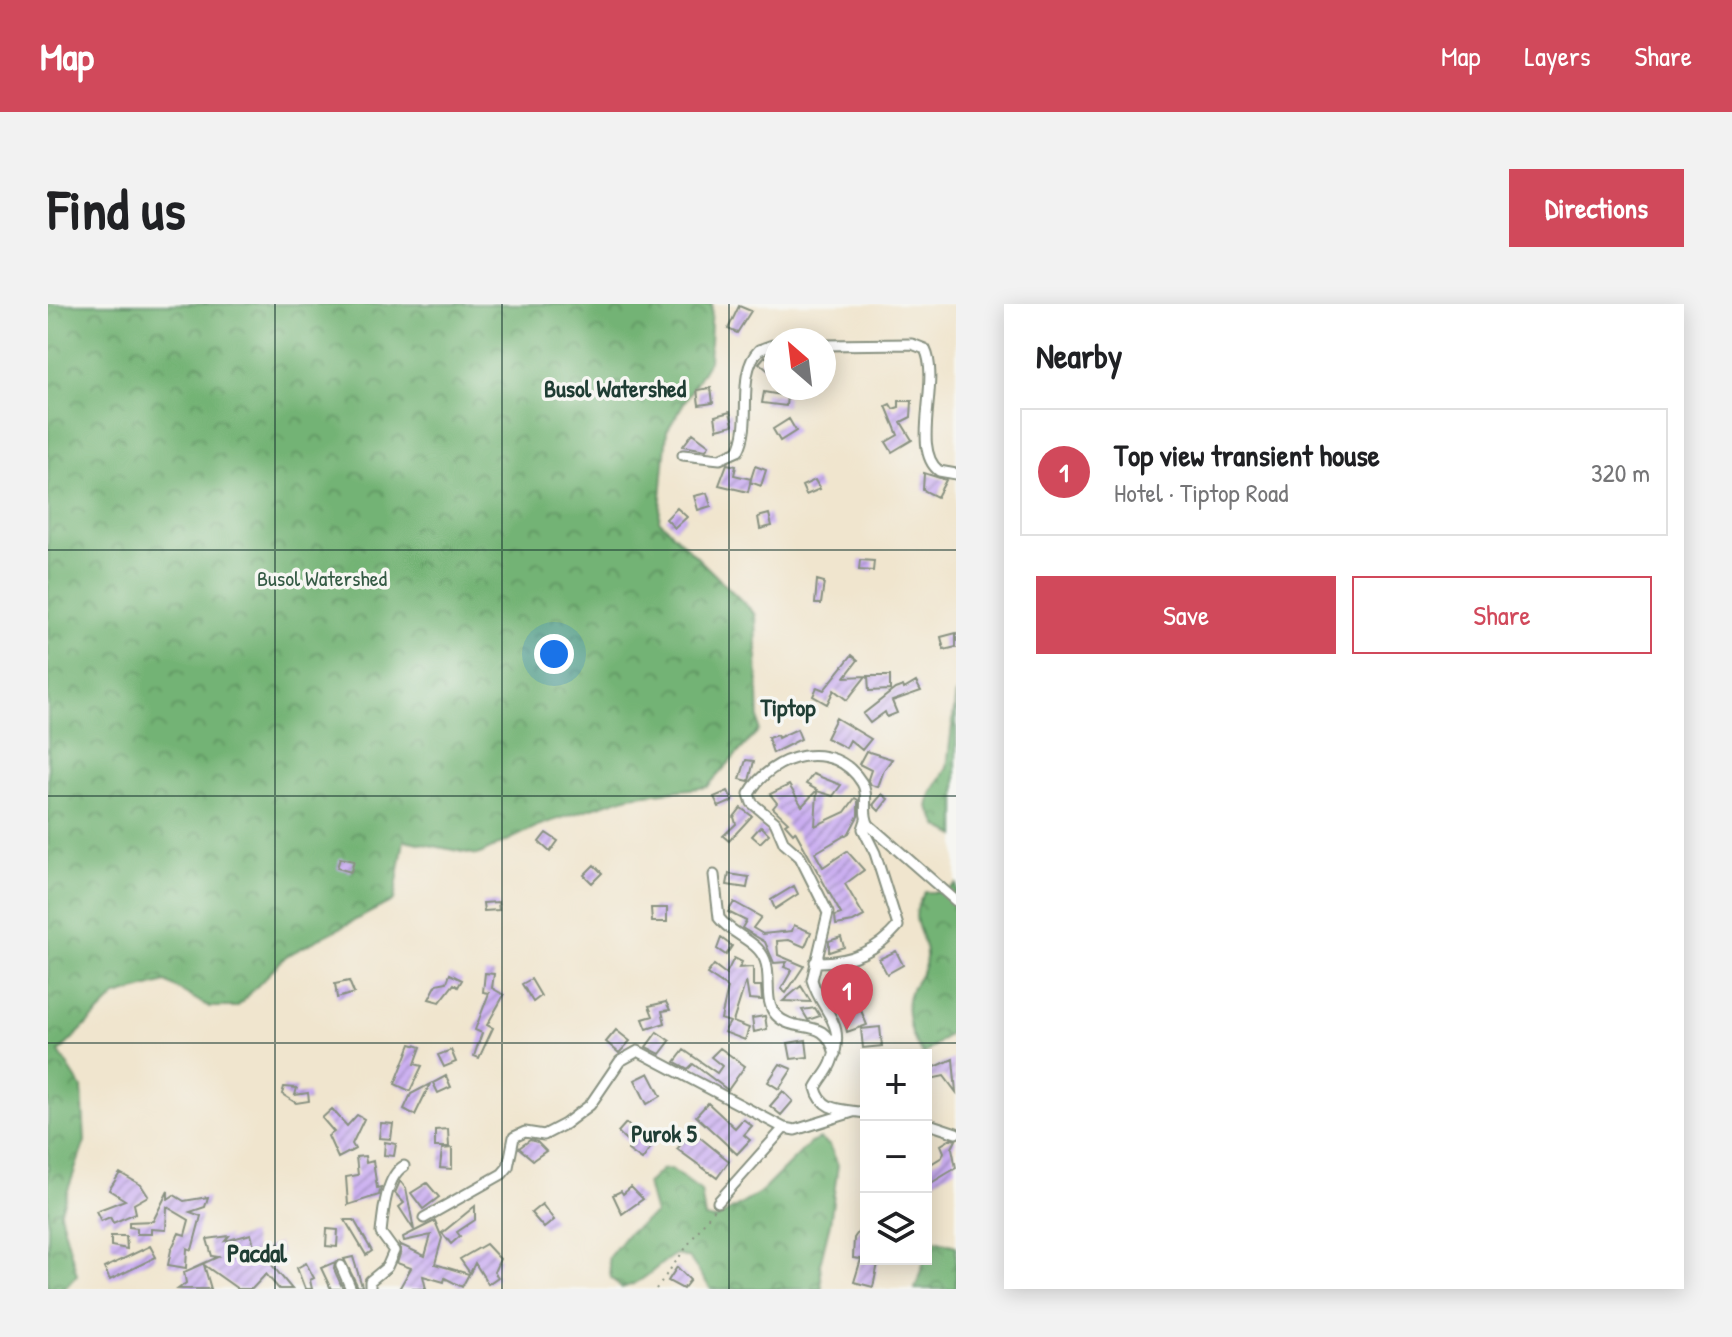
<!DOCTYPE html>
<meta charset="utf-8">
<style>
body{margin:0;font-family:"Patrick Hand",sans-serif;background:#f2f2f2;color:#202124}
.controls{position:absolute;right:24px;bottom:24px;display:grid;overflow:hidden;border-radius:0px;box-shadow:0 4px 20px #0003}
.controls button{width:72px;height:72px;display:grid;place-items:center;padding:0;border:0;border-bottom:2px solid #e0e0e0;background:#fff;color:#202124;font:40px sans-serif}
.compass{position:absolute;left:716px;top:24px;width:72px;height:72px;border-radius:50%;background:#fff;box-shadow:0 4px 20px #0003;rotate:332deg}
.you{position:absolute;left:506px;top:350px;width:28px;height:28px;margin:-20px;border:6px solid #fff;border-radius:50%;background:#1a73e8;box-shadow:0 0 0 12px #1a73e833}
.badge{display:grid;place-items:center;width:52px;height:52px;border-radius:50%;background:#d1495b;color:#fff;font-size:26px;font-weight:700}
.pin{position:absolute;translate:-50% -66px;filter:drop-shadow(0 2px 4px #0008)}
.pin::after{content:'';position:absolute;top:42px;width:28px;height:24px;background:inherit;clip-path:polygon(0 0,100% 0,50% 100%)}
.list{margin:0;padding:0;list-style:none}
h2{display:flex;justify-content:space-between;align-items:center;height:104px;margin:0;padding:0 32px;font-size:34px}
h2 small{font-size:26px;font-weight:400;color:#757577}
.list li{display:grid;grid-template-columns:52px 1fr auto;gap:24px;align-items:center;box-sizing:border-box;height:128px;margin:0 16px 16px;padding:0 16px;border:2px solid #e0e0e0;border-radius:0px}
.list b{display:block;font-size:30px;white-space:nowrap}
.list p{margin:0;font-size:26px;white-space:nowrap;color:#757577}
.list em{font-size:26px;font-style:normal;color:#757577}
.actions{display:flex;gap:16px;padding:24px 32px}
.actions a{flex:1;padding:18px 0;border:2px solid #d1495b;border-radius:0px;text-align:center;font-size:28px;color:#d1495b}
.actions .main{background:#d1495b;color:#fff}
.icon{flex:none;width:44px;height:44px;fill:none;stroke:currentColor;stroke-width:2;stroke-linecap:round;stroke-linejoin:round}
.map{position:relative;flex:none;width:908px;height:985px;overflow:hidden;border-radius:0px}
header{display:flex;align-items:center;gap:48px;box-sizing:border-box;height:112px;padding:0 40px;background:#d1495b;color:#fff}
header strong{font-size:38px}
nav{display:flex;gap:44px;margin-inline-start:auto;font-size:28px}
.intro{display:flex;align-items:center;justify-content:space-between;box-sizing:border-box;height:192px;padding:0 48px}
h1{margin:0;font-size:56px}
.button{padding:20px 36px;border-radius:0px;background:#d1495b;color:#fff;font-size:28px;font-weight:700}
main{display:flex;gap:48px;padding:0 48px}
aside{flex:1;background:#fff;border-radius:0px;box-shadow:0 4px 20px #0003}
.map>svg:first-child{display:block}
.forest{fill:url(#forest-crowns);stroke:#497854;stroke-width:2}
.building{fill:url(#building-hatch)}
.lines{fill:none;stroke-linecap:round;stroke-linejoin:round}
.street-casing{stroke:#889181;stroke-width:13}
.path{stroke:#889181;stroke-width:2;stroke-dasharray:2 6;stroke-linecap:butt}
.street{stroke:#fff;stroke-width:9}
.grid{fill:none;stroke:#1f3d34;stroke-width:2;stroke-opacity:0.55}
.labels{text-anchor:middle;stroke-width:7;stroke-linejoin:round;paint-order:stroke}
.park-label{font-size:22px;fill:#355b45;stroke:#f6f6f2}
.neighbourhood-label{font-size:24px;font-weight:bold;fill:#1f3d34;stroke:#f6f6f2}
.quarter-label{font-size:26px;font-weight:bold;fill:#1f3d34;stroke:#f6f6f2}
</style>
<header>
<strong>Map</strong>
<nav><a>Map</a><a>Layers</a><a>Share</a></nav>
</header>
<div class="intro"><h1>Find us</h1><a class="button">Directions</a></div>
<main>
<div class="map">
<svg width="908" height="985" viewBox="0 0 908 985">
<defs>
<pattern id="forest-crowns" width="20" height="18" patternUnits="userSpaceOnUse" patternTransform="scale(2)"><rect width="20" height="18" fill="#73b375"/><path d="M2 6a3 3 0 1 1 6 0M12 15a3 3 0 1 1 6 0" fill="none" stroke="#5e9361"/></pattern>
<pattern id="building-hatch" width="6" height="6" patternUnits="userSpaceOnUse" patternTransform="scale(2)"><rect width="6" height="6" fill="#caadf1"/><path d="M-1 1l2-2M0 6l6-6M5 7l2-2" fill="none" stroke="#a38ec4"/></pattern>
</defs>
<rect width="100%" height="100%" fill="#f6f6f2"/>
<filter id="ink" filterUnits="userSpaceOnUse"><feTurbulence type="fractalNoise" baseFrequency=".0125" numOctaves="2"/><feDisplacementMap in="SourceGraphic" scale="16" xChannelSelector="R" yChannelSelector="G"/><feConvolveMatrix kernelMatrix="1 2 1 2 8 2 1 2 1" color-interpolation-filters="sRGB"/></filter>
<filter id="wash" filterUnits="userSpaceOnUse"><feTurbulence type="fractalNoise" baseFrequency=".006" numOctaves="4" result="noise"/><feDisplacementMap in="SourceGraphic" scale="32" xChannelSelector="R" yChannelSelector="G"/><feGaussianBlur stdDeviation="1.8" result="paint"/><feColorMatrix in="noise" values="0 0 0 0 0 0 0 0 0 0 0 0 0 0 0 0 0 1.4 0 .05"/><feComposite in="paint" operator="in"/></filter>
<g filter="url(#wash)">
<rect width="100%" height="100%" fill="#f0e5ce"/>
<path class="forest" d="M 0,0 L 664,0 L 661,57 L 619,127 L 611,216 L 708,311 L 711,426 L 659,483 L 581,492 L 492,521 L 430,551 L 356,536 L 346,596 L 238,652 L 189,703 L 161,703 L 118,678 L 68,692 L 11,748 L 34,784 L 37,837 L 12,909 L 29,971 L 16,985 L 0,985 Z
M 908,388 L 908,532 L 891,523 L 880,503 L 883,490 L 899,464 Z
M 908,580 L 908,724 L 875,751 C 864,737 854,703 863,686 C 870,673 877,669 878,653 C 879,628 856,619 877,588 L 897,588 Z
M 772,835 L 782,842 L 790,861 L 782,919 L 772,960 L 774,985 L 663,985 L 642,955 L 628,950 C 605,963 599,978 573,984 L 563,974 L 560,954 L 580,929 L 607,910 L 599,880 L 613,866 L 623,865 L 653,887 L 657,914 L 667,916 L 713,888 L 762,839 Z
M 883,935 L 908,942 L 908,985 L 867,985 Z"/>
<g id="blocks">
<path class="building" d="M 691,2 L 703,7 L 689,29 L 680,25 Z
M 717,52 L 728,61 L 723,69 L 711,59 Z
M 663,84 L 665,99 L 651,101 L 649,86 Z
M 716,88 L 739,92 L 738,102 L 714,99 Z
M 851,97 L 864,97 L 863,113 L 853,118 L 864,136 L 844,148 L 838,138 L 850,131 L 838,102 L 842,100 L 845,105 L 851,103 Z
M 682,108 L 685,121 L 669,125 L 667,112 Z
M 741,115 L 748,127 L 732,137 L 725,125 Z
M 645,129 L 661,141 L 658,146 L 635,142 Z
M 679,160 L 688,162 L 686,171 L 703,175 L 700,188 L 671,181 Z
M 707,162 L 718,166 L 713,182 L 702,178 Z
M 876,169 L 898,176 L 889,193 L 875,186 Z
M 767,176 L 772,185 L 758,191 L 754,182 Z
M 659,189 L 663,202 L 650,206 L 646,192 Z
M 629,204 L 639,213 L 627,224 L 618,215 Z
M 721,210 L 724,222 L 712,225 L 710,213 Z
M 812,256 L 826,257 L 825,267 L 811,266 Z
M 769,276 L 776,278 L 773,300 L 767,300 Z
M 908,329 L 908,343 L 896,346 L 893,333 Z
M 804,351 L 810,356 L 797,373 L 818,372 L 799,396 L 786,386 L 779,400 L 765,392 L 769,383 L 776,386 Z
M 820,372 L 842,372 L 842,386 L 821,387 Z
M 868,378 L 873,387 L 844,397 L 849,409 L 839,413 L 837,408 L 822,419 L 815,410 L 847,385 L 855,382 L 856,385 Z
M 788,414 L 823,435 L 814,446 L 802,436 L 798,444 L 778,434 Z
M 749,425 L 753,435 L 725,449 L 720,434 L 729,431 L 730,434 Z
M 818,447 L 844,455 L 836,466 L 830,483 L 823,481 L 820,475 L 823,466 L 811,460 Z
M 698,456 L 706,457 L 701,477 L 692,475 Z
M 765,470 L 793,481 L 785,492 L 769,487 L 767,522 L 797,508 L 807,494 L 810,496 L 810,512 L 801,529 L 767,549 L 775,563 L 799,547 L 816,566 L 797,580 L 816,612 L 805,618 L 788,621 L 787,612 L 793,610 L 747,527 L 745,529 L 737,520 L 740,518 L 725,504 L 729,499 L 722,490 L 741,481 L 754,502 L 769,486 L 758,480 Z
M 680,487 L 685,497 L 671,503 L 666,493 Z
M 834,490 L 840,495 L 831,507 L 825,501 Z
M 693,504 L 704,512 L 681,537 L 675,532 L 688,520 L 686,513 Z
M 713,522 L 721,530 L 712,539 L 704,532 Z
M 498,529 L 510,537 L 502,548 L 491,538 Z
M 292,554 L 306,557 L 303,568 L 289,564 Z
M 546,561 L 554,569 L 544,579 L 536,571 Z
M 681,570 L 701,573 L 699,584 L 679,581 Z
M 746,582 L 750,590 L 727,605 L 723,596 Z
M 450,598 L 451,606 L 436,607 L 435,599 Z
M 686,598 L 713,613 L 705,624 L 715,630 L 744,627 L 746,621 L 763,628 L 757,643 L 741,636 L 729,637 L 730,651 L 756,662 L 738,689 L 733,685 L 744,666 L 736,663 L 739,658 L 726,659 L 717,638 L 694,624 L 698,617 L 680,608 Z
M 603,604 L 619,604 L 619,618 L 604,618 Z
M 793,633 L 796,643 L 781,648 L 781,637 Z
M 673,634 L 684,642 L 678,651 L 669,645 Z
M 848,647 L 855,661 L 839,670 L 831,655 Z
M 686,654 L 694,658 L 691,664 L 705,663 L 705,682 L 713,682 L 714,696 L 701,695 L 698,677 L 685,718 L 701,724 L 697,736 L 676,728 L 682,718 L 673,715 L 680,684 L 659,670 L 666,661 L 678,670 Z
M 437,669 L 446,670 L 444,684 L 456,691 L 439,721 L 445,724 L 431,754 L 426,752 L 434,729 L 427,726 L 441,689 L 435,688 Z
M 402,670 L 414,676 L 410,683 L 406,680 L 392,698 L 381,695 L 389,680 L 399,678 Z
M 799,672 L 819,721 L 799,728 L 786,678 Z
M 483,675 L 493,692 L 485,698 L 474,680 Z
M 301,677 L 306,689 L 289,694 L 287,680 Z
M 753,682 L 763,698 L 735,697 Z
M 618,698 L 622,706 L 614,707 L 617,719 L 599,725 L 595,715 L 605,712 L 601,702 Z
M 767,704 L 772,712 L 760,716 L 754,706 Z
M 717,712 L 719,725 L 706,728 L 704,714 Z
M 832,723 L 834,742 L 815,744 L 813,725 Z
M 568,726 L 582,737 L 571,749 L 558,738 Z
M 609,728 L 622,737 L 612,750 L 598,743 Z
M 758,736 L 760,753 L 743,755 L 740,739 Z
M 363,740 L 373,743 L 367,760 L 374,762 L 362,787 L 347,780 Z
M 672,744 L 697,762 L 680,786 L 645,760 L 640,765 L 627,758 L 636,746 L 669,769 L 674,762 L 663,753 Z
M 403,746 L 408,758 L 396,763 L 390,751 Z
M 905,755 L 908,788 L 896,772 L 878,776 L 878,767 Z
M 732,760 L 744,765 L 731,785 L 720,778 Z
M 601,769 L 613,792 L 599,800 L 587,776 Z
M 398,772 L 403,783 L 390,789 L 385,779 Z
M 382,780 L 367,811 L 356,805 L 363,790 Z
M 236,783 L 249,784 L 247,791 L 260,789 L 261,797 L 248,799 L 234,790 Z
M 735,787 L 745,797 L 733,811 L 722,802 Z
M 660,799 L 687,824 L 695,815 L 704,822 L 696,831 L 702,836 L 689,850 L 648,812 Z
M 284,805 L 299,822 L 309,811 L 316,815 L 304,840 L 307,845 L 290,854 L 280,832 L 286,828 L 274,814 Z
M 333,819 L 345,820 L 343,835 L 331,834 Z
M 578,819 L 604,842 L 594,856 L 580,846 L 583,841 L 570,828 Z
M 400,825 L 401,843 L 387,843 L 387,826 Z
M 644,827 L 681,857 L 669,874 L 629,845 Z
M 903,835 L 908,836 L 904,844 L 908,864 L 878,882 L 878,863 L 894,853 L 896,848 L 893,841 Z
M 482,836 L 489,838 L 498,847 L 485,856 L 471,844 Z
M 337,838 L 348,840 L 346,852 L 336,851 Z
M 404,844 L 404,865 L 392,864 L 394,845 Z
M 317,852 L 318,859 L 325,857 L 329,884 L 333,883 L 331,891 L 300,901 L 298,873 L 310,871 L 308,853 Z
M 72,869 L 93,881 L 100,892 L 86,900 L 88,909 L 65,919 L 62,913 L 53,917 L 48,907 L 77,896 L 61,886 Z
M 352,877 L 358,884 L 366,926 L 351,903 L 356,899 L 347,889 Z
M 379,879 L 391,893 L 375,905 L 363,889 Z
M 583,883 L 595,895 L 574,910 L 565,891 L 573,887 L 575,890 Z
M 120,887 L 120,895 L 126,891 L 136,897 L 160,893 L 157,903 L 142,908 L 153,912 L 144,946 L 139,944 L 138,964 L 120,961 L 123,946 L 131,929 L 137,931 L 141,916 L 119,903 L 118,926 L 103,925 L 103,930 L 89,930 L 89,924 L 81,923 L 81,918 L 105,917 Z
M 494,900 L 506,916 L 496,924 L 483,909 Z
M 427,902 L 427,916 L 409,928 L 412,932 L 403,940 L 394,929 Z
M 297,916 L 306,916 L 324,947 L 318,951 Z
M 387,917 L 394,934 L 387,960 L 421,970 L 414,983 L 397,974 L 396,978 L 375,972 L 378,985 L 351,985 L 363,964 L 349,959 L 353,947 L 351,940 L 377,952 L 383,931 L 356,937 L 355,933 Z
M 818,917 L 818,955 L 831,955 L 825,983 L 806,978 L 813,955 L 805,954 L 806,934 Z
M 279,925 L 290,926 L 289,943 L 278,942 Z
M 203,930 L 208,949 L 230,939 L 234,949 L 218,954 L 244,985 L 231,985 L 218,970 L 204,985 L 190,985 L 156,961 L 163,985 L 130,985 L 138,979 L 136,968 L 170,953 L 164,952 L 159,935 L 181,932 L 177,937 Z
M 63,932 L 78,932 L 79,945 L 63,942 Z
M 438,940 L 452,955 L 446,968 L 450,973 L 440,980 L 427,959 L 422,969 L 412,955 Z
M 102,942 L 108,953 L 62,976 L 56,964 Z
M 305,953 L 314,982 L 310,983 L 296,955 Z
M 287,958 L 286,965 L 295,985 L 283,985 L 273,964 Z
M 258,959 L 266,974 L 262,976 L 264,985 L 257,985 L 249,964 Z
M 629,963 L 642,976 L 635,985 L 620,977 Z"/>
</g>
</g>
<g filter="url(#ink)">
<use href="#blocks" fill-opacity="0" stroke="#889181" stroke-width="2"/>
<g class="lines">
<g class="street-casing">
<path id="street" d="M 776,41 L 864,40 L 877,45 C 893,77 862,145 891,167 L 908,170
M 635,151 L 672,155 L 690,147 C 706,118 687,70 711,46 L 728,40
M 666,571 L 671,614 C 684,631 709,636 717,656 C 724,673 715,697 728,711 C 748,732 777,710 787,750
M 767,658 C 801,659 828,648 850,622 L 827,549 L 815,525 L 818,516
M 818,809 C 796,805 774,809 768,784 C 773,774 781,767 784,757 C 799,717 774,710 764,676 L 780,609 L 752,553 L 736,539 L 727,518 L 704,499 L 701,490 C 723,450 786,433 814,479 C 822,492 813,508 821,521 L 908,597
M 878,819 L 908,829
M 670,898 L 736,824
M 376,914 L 454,870 L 460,863 L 466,833 L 477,828 L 496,831 L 517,820 L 542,801 L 572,757 L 590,747 L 736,824 L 747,826 L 805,808
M 293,962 L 303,985
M 322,985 L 322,977 L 339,963 L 346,947 L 333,929 C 335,909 338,872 356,862"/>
</g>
<path class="path" d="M 608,985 L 666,905"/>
<use href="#street" class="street"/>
</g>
</g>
<path class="grid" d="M 227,0 L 227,985M 454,0 L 454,985M 681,0 L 681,985M 0,246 L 908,246M 0,492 L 908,492M 0,739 L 908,739"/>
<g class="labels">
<g class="park-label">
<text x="274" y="282">Busol Watershed</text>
</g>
<g class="neighbourhood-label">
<text x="567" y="93">Busol Watershed</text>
<text x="740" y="412">Tiptop</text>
<text x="616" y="838">Purok 5</text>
</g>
<g class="quarter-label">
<text x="209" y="958">Pacdal</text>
</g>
</g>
</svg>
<div class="controls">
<button>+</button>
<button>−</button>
<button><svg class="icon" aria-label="layers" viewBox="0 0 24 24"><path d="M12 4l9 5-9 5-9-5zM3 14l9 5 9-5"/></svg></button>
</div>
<svg class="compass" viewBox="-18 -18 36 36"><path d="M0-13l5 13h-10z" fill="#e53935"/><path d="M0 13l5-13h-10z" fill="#757577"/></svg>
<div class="you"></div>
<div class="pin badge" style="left:799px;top:726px">1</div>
</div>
<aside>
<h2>Nearby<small></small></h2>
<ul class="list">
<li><span class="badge">1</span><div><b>Top view transient house</b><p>Hotel · Tiptop Road</p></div><em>320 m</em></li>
</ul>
<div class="actions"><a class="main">Save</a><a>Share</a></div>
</aside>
</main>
